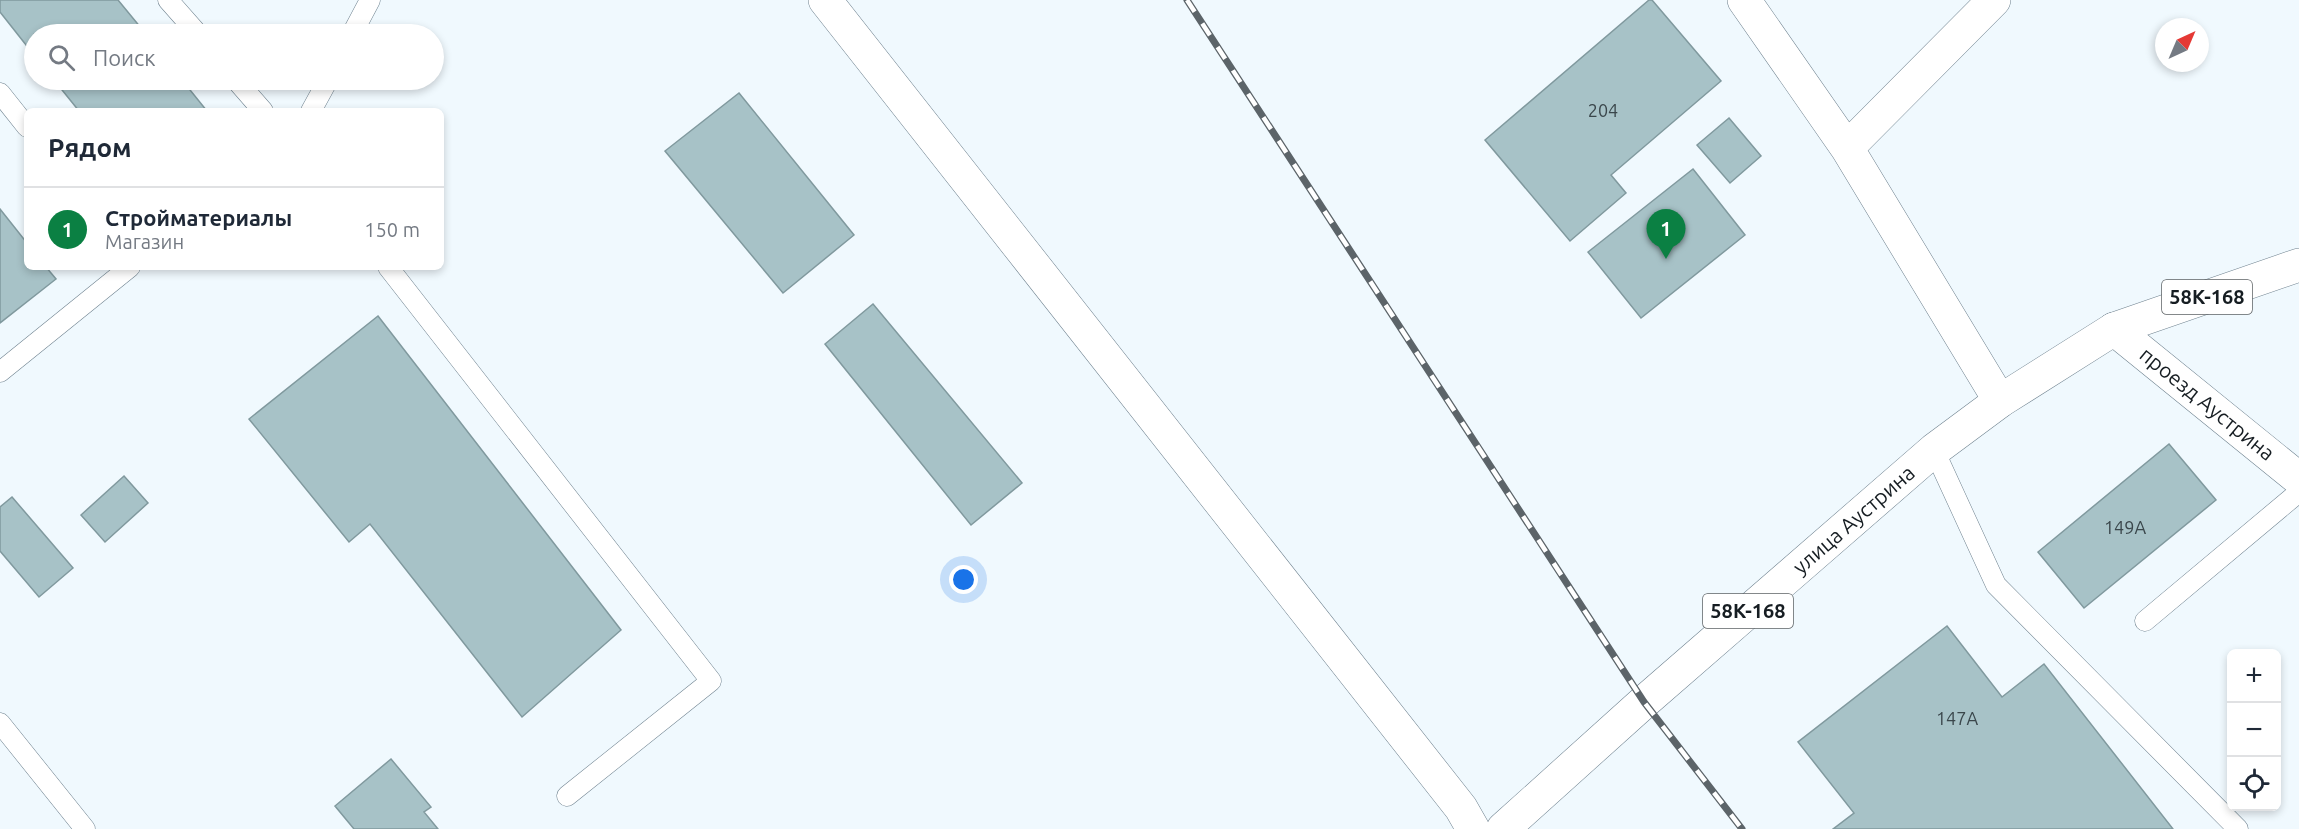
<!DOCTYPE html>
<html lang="ru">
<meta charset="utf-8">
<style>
body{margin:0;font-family:Ubuntu,sans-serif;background:#f6f6f7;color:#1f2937}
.controls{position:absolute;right:18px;bottom:18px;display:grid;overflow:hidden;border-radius:9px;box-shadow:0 3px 9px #0003}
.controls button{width:54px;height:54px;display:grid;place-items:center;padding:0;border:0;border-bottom:2px solid #e0e1e3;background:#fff;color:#1f2937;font:30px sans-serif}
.compass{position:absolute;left:2155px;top:18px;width:54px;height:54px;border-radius:50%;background:#fff;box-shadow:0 3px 9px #0003;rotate:44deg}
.you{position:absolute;left:964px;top:580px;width:21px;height:21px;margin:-15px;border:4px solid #fff;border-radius:50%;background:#1a73e8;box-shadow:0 0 0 9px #1a73e833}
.badge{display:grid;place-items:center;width:39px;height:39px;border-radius:50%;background:#0b8043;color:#fff;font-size:20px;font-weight:700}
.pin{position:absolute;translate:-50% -50px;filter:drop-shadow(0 2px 3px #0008)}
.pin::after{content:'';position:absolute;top:32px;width:21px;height:18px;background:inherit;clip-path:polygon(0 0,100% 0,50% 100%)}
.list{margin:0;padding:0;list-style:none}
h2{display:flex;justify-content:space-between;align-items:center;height:78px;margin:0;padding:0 24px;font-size:26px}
h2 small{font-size:20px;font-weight:400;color:#747a83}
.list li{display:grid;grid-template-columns:39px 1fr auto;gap:18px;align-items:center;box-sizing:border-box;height:84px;padding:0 24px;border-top:2px solid #e0e1e3}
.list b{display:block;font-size:22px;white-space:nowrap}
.list p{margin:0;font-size:20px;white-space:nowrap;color:#747a83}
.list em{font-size:20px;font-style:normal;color:#747a83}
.icon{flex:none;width:33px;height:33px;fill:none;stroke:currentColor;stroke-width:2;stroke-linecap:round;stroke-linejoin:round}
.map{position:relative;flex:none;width:2299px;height:829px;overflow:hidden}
.search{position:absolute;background:#fff;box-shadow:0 3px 9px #0003;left:24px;top:24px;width:420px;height:66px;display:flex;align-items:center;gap:15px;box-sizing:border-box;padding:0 21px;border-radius:33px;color:#747a83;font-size:22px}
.panel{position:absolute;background:#fff;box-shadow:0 3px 9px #0003;left:24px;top:108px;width:420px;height:162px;border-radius:9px}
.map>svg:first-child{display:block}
.building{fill:#a7c2c7;stroke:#80999e;stroke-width:1.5}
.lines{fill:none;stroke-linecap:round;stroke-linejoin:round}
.service-casing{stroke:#6f828f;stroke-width:21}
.minor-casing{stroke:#6f828f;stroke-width:34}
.primary-casing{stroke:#6f828f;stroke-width:34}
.service{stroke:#fff;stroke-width:20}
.minor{stroke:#fff;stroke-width:33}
.primary{stroke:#fff;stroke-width:33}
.rail-casing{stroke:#5c6469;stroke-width:7}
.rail{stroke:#fff;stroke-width:4.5;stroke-dasharray:14;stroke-linecap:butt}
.labels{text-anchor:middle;stroke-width:4.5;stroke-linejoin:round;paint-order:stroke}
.number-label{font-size:18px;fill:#3a464b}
.shield{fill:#fff;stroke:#5c6164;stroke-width:1.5}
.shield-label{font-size:20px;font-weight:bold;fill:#161d22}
.street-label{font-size:21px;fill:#161d22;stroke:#fff}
</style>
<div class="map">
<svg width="2299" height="829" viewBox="0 0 2299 829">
<rect width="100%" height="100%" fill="#f0f9fe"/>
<path class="building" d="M 0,0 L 118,0 L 146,34 L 34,34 L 34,55 L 0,12 Z
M 1649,0 L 1652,0 L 1721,81 L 1611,175 L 1626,193 L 1570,241 L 1485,140 Z
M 54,80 L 182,80 L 207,111 L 79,111 Z
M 739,93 L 854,235 L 783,293 L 665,151 Z
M 1729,118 L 1761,156 L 1730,183 L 1697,145 Z
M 1693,169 L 1745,235 L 1641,318 L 1588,252 Z
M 0,209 L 27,243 L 27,267 L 46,267 L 56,279 L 0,323 Z
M 873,304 L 1022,483 L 971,525 L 825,344 Z
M 378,316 L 621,630 L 522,717 L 370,524 L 349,542 L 249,419 Z
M 2169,444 L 2216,500 L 2084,608 L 2038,552 Z
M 124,476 L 148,503 L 105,542 L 81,515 Z
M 12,497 L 73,568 L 39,597 L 0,551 L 0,507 Z
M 1947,626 L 2002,697 L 2044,664 L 2173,829 L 1833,829 L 1854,813 L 1798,742 Z
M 391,759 L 431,807 L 424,812 L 438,829 L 354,829 L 335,806 Z"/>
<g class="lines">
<g class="service-casing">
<path id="service" d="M 168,0 L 198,34
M 352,34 L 370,0
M 236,80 L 263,111
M 0,93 L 27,127
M 311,111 L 328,80
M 388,267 L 711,681 L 567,796
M 0,372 L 130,267
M 1934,450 L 1996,585 L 2238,829
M 2145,621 L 2299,492
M 0,723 L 85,829"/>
</g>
<g class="minor-casing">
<path id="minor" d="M 825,0 L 1461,808 L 1473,829
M 1744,0 L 1847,148 L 2000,401
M 1847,148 L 1994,0
M 2114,329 L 2299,479"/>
</g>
<g class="primary-casing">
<path id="primary" d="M 1503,829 L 1644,702 L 1934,450 L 2000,401 L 2114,329 L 2299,265"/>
</g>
<use href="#service" class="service"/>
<use href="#minor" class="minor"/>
<use href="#primary" class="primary"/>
<g class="rail-casing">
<path id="rail" d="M 1187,0 L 1644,702 L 1742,829"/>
</g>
<use href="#rail" class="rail"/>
</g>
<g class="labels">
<g class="number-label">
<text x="1603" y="117">204</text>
<text x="2125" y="534">149А</text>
<text x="1957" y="725">147А</text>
</g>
<g class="shield">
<rect x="2162" y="280" width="90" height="34" rx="4.5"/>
<rect x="1703" y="594" width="90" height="34" rx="4.5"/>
</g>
<g class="shield-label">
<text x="2207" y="304">58К-168</text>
<text x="1748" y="618">58К-168</text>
</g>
<g class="street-label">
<text transform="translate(2207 404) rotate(39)" y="7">проезд Аустрина</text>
<text transform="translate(1854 520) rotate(-41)" y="7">улица Аустрина</text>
</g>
</g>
</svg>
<div class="controls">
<button>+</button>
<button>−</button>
<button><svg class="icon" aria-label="locate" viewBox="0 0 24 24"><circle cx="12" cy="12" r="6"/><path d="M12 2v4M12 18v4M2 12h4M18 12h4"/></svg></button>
</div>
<svg class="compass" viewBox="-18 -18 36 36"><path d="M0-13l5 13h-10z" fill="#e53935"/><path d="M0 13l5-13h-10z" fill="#747a83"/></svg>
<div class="you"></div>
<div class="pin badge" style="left:1666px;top:259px">1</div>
<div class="search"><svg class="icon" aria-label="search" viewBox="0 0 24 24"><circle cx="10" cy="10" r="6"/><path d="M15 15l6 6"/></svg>Поиск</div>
<section class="panel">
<h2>Рядом<small></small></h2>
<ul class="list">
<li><span class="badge">1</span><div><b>Стройматериалы</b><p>Магазин</p></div><em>150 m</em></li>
</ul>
</section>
</div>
